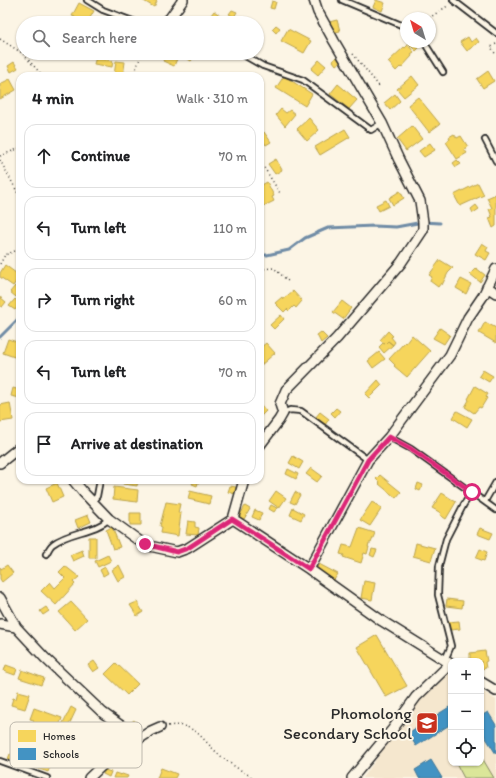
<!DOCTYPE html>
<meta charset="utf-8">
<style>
body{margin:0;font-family:Itim,sans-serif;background:#f6f6f6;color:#202124}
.controls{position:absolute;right:12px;bottom:12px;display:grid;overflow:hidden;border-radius:8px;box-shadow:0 1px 3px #0004}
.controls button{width:36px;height:36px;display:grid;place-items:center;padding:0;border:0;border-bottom:1px solid #e0e0e0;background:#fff;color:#202124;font:20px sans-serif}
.compass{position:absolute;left:400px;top:12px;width:36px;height:36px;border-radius:50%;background:#fff;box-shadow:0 1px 3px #0004;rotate:322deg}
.stop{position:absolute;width:12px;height:12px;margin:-9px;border:3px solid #db2777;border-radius:50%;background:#fff}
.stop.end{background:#db2777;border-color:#fff;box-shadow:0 1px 4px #0008}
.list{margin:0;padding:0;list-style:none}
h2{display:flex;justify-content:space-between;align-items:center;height:52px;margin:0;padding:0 16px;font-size:17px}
h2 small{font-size:13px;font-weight:400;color:#757577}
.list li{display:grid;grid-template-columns:26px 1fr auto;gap:12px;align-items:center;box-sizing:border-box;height:64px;margin:0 8px 8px;padding:0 8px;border:1px solid #e0e0e0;border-radius:12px}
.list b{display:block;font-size:15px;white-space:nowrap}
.list em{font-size:13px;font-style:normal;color:#757577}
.icon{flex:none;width:22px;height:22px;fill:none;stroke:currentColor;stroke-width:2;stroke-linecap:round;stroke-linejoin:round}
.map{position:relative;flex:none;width:496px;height:778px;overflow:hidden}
.search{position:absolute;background:#fff;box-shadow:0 1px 3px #0004;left:16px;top:16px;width:248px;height:44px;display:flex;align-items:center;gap:10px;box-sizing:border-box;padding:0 14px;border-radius:22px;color:#757577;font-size:15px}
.panel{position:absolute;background:#fff;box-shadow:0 1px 3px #0004;left:16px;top:72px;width:248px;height:412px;border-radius:12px}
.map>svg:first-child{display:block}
.built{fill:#f5e7ce}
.green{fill:#dbe699;stroke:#838862}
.homes{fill:#f6d55c;stroke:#b9a24d}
.schools{fill:#4393c3;stroke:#3c7495}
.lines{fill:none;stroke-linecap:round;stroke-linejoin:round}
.stream{stroke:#6f8ca6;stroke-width:3}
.service-casing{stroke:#2b2b2b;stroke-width:8}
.minor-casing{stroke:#2b2b2b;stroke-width:12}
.path{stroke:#2b2b2b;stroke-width:1.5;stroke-dasharray:1 3;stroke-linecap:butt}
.service{stroke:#fcf5e5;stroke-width:4.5}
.minor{stroke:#fcf5e5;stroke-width:9}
.route{stroke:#db2777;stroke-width:5}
.labels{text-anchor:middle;stroke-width:4;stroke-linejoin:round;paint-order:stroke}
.poi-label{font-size:17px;fill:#2b2b2b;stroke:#fcf5e5;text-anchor:end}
.key{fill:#fcf5e5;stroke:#bdb8ad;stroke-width:1}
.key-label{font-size:11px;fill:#2b2b2b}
</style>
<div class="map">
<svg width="496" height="778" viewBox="0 0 496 778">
<rect width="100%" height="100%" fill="#fcf5e5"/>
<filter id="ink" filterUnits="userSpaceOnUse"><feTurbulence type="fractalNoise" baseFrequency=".025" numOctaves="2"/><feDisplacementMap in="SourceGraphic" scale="8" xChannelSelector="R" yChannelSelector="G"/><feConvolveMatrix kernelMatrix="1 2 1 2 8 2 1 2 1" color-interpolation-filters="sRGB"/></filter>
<g filter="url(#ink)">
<path class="built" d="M 449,673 L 451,673 L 451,763 L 481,763 L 481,690 L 496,700 L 496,778 L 363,778 L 387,744 L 419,702 Z"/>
<path class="green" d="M 481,756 L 494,778 L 464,778 L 456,763 L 481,763 Z"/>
<path class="homes" d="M 142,0 L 156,0 L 157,1 L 154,7 Z
M 376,0 L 385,3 L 382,11 L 373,7 Z
M 272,1 L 276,2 L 274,9 L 270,8 Z
M 79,3 L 94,11 L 87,23 L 74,23 L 72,22 L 75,17 L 72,16 Z
M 232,10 L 237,12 L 234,17 L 229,14 Z
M 214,11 L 224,18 L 220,23 L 205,23 Z
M 337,20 L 340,31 L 332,33 L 329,22 Z
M 276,25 L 280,28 L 276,33 L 272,29 Z
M 288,29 L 311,41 L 304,53 L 281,41 Z
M 257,30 L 262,33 L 257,42 Z
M 468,37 L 471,42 L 476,38 L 479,42 L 467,51 L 460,42 Z
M 409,42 L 414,42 L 419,48 L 416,51 L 408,43 Z
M 408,45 L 414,52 L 411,54 L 412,56 L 401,68 L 400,67 L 396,71 L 388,62 L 404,47 L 405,48 Z
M 167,53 L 179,54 L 174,66 L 163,61 Z
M 183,53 L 196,53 L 191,61 L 182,55 Z
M 96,57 L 113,61 L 112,67 L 94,64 Z
M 336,57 L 340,62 L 336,65 L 333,61 Z
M 319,60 L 326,66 L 318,75 L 311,69 Z
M 116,61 L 125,62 L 123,76 L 114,76 Z
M 14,62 L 18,68 L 11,72 L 8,66 Z
M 488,71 L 494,81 L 483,88 L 477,79 Z
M 284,76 L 312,94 L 305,106 L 276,88 Z
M 412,76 L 419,85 L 404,97 L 397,89 Z
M 10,79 L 16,90 L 0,99 L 0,84 Z
M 338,84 L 357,100 L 349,109 L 330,94 Z
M 395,94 L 400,101 L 390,110 L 384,103 Z
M 418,97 L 440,124 L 429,132 L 408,105 Z
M 281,109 L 286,113 L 290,110 L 295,114 L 285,126 L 276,115 Z
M 309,118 L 319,130 L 307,141 L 297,129 Z
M 412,126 L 422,139 L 406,151 L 397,139 Z
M 345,129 L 350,137 L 320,155 L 315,147 Z
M 264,132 L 271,142 L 266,145 L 260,137 L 260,135 Z
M 454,134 L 457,138 L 461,136 L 468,147 L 464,149 L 467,153 L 457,159 L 446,142 L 450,139 L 449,137 Z
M 430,143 L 435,150 L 424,157 L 419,151 Z
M 276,159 L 282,170 L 275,174 L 268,164 Z
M 457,160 L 461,164 L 456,167 L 453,163 Z
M 267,182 L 274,196 L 272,197 L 274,201 L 264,206 L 264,205 L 260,207 L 260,186 Z
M 478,183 L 484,195 L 460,206 L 454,195 Z
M 400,191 L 404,198 L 393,205 L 389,198 Z
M 496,194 L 496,226 L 493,228 L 489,218 L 492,217 L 489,209 L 492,208 L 487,198 Z
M 386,200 L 389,206 L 379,211 L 376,205 Z
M 476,205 L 479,209 L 473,213 L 471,209 Z
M 482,243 L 488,247 L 486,251 L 490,253 L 486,260 L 475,254 Z
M 440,260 L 453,268 L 448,273 L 442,285 L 441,283 L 438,287 L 430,281 L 432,277 L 429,275 Z
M 5,265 L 20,276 L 13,286 L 0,277 L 0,273 Z
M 476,268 L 485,275 L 480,282 L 470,274 Z
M 461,279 L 471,284 L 466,294 L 456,288 Z
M 15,286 L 20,290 L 20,292 L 16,297 L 10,292 Z
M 293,291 L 302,301 L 296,308 L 294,306 L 289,311 L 287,309 L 284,312 L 275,303 L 282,297 L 283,299 Z
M 0,297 L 6,302 L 2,307 L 0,306 Z
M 15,299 L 20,304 L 15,310 L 9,306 Z
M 342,301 L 351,308 L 343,319 L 333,312 Z
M 281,315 L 284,319 L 274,329 L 270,325 Z
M 485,322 L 496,328 L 496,343 L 479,333 Z
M 440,328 L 450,335 L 444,344 L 433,338 Z
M 388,331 L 393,336 L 391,337 L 395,342 L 393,345 L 388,341 L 385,344 L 380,340 Z
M 321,332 L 327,338 L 321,343 L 317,335 Z
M 412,335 L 430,351 L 407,377 L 394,366 L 395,365 L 389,359 L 405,342 L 406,343 Z
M 8,339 L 20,343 L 20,359 L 3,353 Z
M 388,341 L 393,345 L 384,353 L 379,347 L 383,343 L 385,344 Z
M 266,343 L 275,353 L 260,366 L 260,348 Z
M 379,352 L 385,359 L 373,368 L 368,361 Z
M 483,370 L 493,376 L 489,382 L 479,376 Z
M 378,380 L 382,385 L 369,398 L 365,394 Z
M 475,386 L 488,394 L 486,397 L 487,398 L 481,408 L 479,407 L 474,413 L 465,407 L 469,400 L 468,399 Z
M 13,388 L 20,390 L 20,398 L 11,396 Z
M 10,403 L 13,420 L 0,422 L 0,405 Z
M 260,404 L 266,411 L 260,417 Z
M 336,408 L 340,411 L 335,417 L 331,413 Z
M 457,411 L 472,419 L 467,427 L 453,418 Z
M 320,412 L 329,419 L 325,425 L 315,418 Z
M 293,456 L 303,462 L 299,469 L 289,463 Z
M 311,468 L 322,476 L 317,482 L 306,474 Z
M 288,469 L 298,474 L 296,479 L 286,474 Z
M 380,475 L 401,492 L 396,498 L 379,484 L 380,483 L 376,479 Z
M 123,480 L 138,480 L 137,486 L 123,484 Z
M 194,480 L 199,480 L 197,486 L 192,484 Z
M 57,483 L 63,497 L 52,502 L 46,488 Z
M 418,483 L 423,485 L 420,491 L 416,489 Z
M 230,486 L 236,487 L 235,494 L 228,492 Z
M 114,487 L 138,490 L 137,502 L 113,499 Z
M 190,491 L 211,496 L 209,504 L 188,499 Z
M 276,491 L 286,498 L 279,508 L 269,501 Z
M 295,492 L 300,495 L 295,504 L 290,502 Z
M 442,493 L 456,502 L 446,519 L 440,515 L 441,513 L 432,508 Z
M 166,502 L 180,504 L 178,513 L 181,513 L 178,536 L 161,533 L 162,527 L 160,526 Z
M 372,502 L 382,508 L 370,526 L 360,520 Z
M 271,505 L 277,508 L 274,512 L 269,509 Z
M 245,506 L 250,509 L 244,519 L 239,517 Z
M 293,508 L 304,514 L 301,520 L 290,515 Z
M 255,510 L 262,513 L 259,520 L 252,517 Z
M 130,513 L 141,513 L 141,525 L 130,525 Z
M 88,515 L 91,522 L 78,528 L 75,520 Z
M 188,521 L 195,522 L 195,527 L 199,528 L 198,535 L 186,534 Z
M 112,527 L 120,547 L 113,549 L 106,530 Z
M 359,528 L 375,533 L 371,543 L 369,543 L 368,547 L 369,547 L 367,554 L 364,553 L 361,563 L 343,557 L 344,555 L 340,554 L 343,545 L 352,547 Z
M 480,528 L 493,533 L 490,539 L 477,534 Z
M 89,537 L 96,537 L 96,558 L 89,558 Z
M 416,543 L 435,548 L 431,561 L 413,556 Z
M 372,549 L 377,550 L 374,557 L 370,555 Z
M 480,549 L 487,552 L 484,561 L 476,558 Z
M 82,550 L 84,556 L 73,561 L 70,555 Z
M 108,555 L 111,561 L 98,567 L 95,561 Z
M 319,564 L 338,574 L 334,580 L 316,569 Z
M 7,565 L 13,573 L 2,582 L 0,579 L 0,567 L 1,569 Z
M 119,565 L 125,577 L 118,581 L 112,570 Z
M 65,566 L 79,577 L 73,582 L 75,584 L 56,605 L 41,591 L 50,582 L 55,588 L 65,578 L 59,572 Z
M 105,567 L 108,573 L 103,576 L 100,570 Z
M 364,581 L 375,583 L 372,600 L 361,598 Z
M 447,599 L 463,601 L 462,608 L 446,606 Z
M 71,602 L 87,619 L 75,630 L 59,612 Z
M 137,602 L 143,612 L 137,616 L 130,605 Z
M 46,607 L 49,611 L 43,615 L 40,611 Z
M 459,621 L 460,629 L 450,630 L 448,622 Z
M 377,635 L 407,686 L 386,697 L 357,647 Z
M 485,651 L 487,661 L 485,662 L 486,668 L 481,669 L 481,661 L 470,661 L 470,653 Z
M 94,661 L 99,668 L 93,672 L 88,665 Z
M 116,663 L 138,684 L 127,695 L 105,674 Z
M 6,665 L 17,669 L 15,675 L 4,671 Z
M 22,670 L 44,678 L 41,685 L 19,678 Z
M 18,691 L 30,694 L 25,709 L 11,705 L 13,698 L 16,699 Z
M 71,707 L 76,710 L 62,740 L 56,737 Z
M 34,708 L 62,718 L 58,729 L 45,725 L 44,728 L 32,724 L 34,720 L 30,719 Z
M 134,720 L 140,727 L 134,732 L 128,725 Z
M 18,748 L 25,751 L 20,764 L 8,759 L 10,754 L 15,756 Z
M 27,758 L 50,767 L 48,772 L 25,764 Z
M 161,768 L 177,774 L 175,778 L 157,778 Z
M 105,770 L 111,772 L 109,777 L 103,774 Z
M 115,773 L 121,775 L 122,774 L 128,776 L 127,778 L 113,778 Z"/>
<path class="schools" d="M 451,706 L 451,724 L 416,746 L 408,733 Z
M 488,712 L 496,725 L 496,754 L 481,730 L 481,716 Z
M 431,760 L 442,778 L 419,778 L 415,770 Z"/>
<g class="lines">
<path class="stream" d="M 260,255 L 267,255 L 289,250 L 305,238 L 328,228 L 374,226 L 396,227 L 423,222 L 440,223
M 0,337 L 20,317"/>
<g class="service-casing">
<path id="service" d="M 87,0 L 103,10 L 138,23
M 342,0 L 406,27
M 453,0 L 496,33
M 170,18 L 182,23
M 424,42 L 443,72
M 240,53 L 263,66 L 303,80 L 371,130 L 382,123
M 485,140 L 496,161
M 283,413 L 290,410 L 301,411 L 368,460
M 389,437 L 411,449 L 496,510
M 485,501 L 496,482
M 92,502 L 97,496 L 100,480
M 46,554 C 48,551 50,546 53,544 C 70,531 94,533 109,519
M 445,660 L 451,646 L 438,595 L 439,566 L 446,539 L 464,504 L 472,493
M 0,761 L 47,778"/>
</g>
<g class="minor-casing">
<path id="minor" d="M 164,23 L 170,18 L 183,0
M 487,287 L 496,293
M 260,445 L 279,420 L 283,413 L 280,404 L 286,390 L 337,338 L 401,263 L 423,230 L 423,222 L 420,201 L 399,160 L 382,123 L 334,41 L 318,12 L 314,0
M 0,463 L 20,447
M 73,480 L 83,492 L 109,519 L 145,545 L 177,552 L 188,548 L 233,519 L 309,569 L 382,621 L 451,664
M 233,519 L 244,480
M 309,569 L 368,460 L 389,437 L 450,355 L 468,318 L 483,296 L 496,269
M 0,598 L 16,627 L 45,658 L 103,713 L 131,733 L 136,740
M 0,624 L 16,627
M 481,682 L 496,691
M 89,778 L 111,757 L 151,731 L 160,727
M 352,778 L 392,730 L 416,697 L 450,664"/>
</g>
<path class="path" d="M 429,18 L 449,5
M 0,39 L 22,53 L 43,76
M 496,44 L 491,47 L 496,55
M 353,54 L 379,86
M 138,76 L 136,69 L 142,53
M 0,156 L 20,148
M 0,160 L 20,197
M 260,161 L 280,193
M 0,264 L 5,255 L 20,249
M 260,269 L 274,268 L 289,282
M 168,726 C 196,721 203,742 222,757 C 231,765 243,771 253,778"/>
<use href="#service" class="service"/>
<use href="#minor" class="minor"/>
</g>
</g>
<g class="lines" filter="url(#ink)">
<path class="route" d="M 145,544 L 177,552 L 188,548 L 232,519 L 309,569 L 368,460 L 389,437 L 411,449 L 472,492"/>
</g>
<defs>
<g id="school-square" transform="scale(1.15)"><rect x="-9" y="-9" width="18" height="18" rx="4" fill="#c8321e" stroke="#fcf5e5"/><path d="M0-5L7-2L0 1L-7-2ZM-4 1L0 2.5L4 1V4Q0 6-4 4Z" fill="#fff"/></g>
</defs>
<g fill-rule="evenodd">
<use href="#school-square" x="427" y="723"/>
</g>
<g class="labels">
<g class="poi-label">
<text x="412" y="719">Phomolong<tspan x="412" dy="20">Secondary School</tspan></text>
</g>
</g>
<rect x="10" y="722" width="132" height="46" rx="6" class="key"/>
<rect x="18" y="730" width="18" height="12" fill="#f6d55c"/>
<rect x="18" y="748" width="18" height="12" fill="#4393c3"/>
<g class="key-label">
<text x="43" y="740">Homes</text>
<text x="43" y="758">Schools</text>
</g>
</svg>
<div class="controls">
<button>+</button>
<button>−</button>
<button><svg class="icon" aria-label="locate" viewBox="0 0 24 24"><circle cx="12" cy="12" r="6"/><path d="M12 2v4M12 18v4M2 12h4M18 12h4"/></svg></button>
</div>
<svg class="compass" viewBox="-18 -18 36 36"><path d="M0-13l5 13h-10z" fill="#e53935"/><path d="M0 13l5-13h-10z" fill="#757577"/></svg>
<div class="stop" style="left:472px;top:492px"></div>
<div class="stop end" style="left:145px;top:544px"></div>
<div class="search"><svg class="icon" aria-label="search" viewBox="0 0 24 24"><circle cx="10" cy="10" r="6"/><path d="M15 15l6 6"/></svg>Search here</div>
<section class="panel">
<h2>4 min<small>Walk · 310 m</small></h2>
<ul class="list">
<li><svg class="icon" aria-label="ahead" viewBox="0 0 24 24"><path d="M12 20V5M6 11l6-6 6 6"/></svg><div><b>Continue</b></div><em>70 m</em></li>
<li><svg class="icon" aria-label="left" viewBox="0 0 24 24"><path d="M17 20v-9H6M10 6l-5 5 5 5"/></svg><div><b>Turn left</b></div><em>110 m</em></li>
<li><svg class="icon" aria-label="right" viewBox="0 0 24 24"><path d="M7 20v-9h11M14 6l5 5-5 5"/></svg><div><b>Turn right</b></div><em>60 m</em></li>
<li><svg class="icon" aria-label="left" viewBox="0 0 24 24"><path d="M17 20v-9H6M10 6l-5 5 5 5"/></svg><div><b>Turn left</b></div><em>70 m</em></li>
<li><svg class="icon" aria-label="arrive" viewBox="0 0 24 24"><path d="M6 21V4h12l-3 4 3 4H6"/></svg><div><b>Arrive at destination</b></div></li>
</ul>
</section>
</div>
